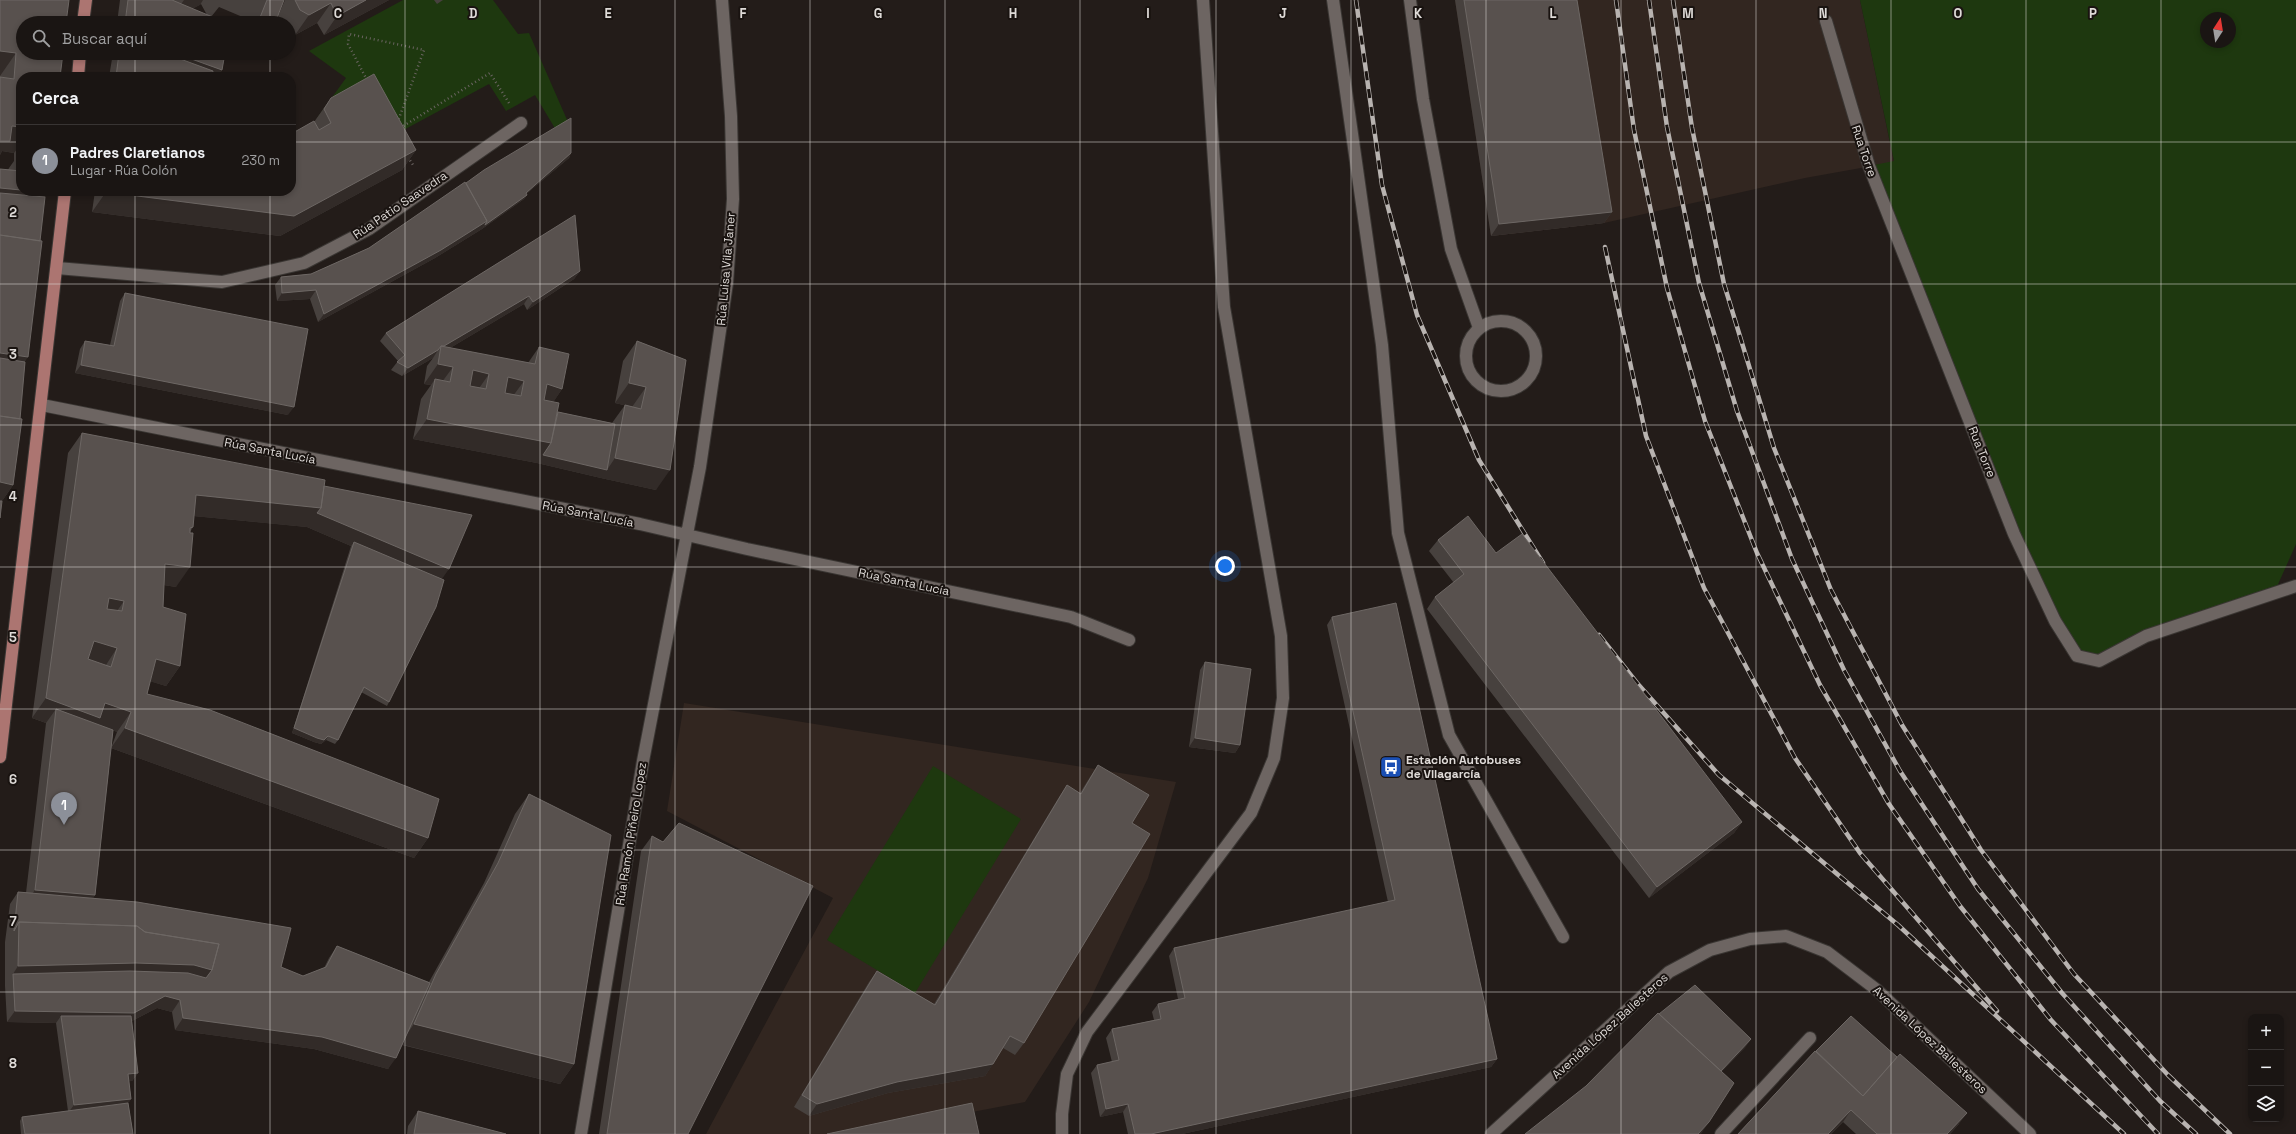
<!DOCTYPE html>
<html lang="es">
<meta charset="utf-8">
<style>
body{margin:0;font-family:"Space Grotesk",sans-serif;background:#231e1c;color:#f1f3f6}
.controls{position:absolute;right:12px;bottom:12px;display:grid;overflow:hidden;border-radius:8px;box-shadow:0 2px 6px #0003}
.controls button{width:36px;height:36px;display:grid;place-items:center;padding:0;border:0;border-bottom:1px solid #383433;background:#1a1513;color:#f1f3f6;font:20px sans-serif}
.compass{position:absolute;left:2200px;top:12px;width:36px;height:36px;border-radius:50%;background:#1a1513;box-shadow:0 2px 6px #0003;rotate:12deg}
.you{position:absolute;left:1225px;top:566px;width:14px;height:14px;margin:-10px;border:3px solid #fff;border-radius:50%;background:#1a73e8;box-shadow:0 0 0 6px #1a73e833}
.badge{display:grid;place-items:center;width:26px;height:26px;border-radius:50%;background:#8c9099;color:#fff;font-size:13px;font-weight:700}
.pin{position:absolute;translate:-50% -33px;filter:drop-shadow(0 1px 2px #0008)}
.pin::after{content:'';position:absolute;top:21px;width:14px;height:12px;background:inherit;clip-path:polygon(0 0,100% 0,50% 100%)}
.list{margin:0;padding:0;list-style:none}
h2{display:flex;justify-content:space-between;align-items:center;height:52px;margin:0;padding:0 16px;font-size:17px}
h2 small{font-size:13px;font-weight:400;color:#9f9fa0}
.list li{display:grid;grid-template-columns:26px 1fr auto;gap:12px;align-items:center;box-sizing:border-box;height:72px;padding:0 16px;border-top:1px solid #383433}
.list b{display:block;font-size:15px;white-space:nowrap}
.list p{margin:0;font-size:13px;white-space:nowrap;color:#9f9fa0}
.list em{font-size:13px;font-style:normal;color:#9f9fa0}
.icon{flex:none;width:22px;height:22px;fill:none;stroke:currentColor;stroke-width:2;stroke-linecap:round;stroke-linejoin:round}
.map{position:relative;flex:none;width:2296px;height:1134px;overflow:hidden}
.search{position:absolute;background:#1a1513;box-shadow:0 2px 6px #0003;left:16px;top:16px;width:280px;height:44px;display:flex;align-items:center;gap:10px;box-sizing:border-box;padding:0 14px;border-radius:22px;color:#9f9fa0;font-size:15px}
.panel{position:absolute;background:#1a1513;box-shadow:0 2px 6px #0003;left:16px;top:72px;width:280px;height:124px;border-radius:16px}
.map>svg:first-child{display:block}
.built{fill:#322620}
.green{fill:#1e380f;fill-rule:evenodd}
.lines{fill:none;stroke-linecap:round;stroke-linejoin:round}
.minor-casing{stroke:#3a3633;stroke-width:14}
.major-casing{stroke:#3a3633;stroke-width:14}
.path{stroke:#6b6562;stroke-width:2.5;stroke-dasharray:1 3;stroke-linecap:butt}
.minor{stroke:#6d6562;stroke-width:12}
.major{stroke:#ac7571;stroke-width:12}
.rail-casing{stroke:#b8b3b0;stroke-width:4.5}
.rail{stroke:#191310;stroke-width:3;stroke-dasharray:9;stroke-linecap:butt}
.wall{fill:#47413e;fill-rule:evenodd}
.shaded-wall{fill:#322b28}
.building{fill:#58514e;stroke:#6d6764;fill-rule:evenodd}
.grid{fill:none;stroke:#dfdbd8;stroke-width:1;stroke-opacity:0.55}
.labels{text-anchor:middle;stroke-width:4;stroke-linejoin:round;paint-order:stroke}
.street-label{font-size:12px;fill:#dfdbd8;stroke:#191310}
.poi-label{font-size:12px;font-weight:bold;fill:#dfdbd8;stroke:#191310;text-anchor:start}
.grid-label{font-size:13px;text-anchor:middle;font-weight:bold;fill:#dfdbd8;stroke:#191310;stroke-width:4;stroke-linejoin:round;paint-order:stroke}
</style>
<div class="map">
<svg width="2296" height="1134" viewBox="0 0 2296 1134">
<rect width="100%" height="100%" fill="#231c19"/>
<path class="built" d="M 1455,0 L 1860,0 L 1894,162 L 1805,178 L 1604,223 L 1491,236 Z
M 684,703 L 1176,782 L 1148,878 L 1089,1002 L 1025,1102 L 857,1134 L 706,1134 L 833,898 L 667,811 Z"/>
<path class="green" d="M 403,0 L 493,0 L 518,34 L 529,33 L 568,122 L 556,130 L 535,95 L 506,111 L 489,84 L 385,140 L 361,94 L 317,118 L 346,78 L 309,51 Z
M 1860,0 L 2296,0 L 2296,544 L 2275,591 L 2146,636 L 2099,661 L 2077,656 L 2055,621 L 1869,166 L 1894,161 ZM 2206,18 L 2230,18 L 2230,42 L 2206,42 Z
M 933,766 L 1021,819 L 915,993 L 827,940 Z"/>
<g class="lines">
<g class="minor-casing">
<path id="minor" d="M 1333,0 L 1382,345 L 1398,533 L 1449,735 L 1563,937
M 1410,0 L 1423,99 L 1451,249 L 1479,328
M 1826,21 L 1869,166 L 2014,534 L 2055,621 L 2077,656 L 2099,661 L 2146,636 L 2296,586
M 57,268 L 222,282 L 304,263 L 369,229 L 521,123
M1466 356a35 35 0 1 1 70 0a35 35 0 1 1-70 0Z
M 42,405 L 640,524 L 747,549 L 1071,617 L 1129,640
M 581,1134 L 643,761 L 700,467 L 727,283 L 733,199 L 731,116 L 722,0
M 1062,1134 L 1062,1114 L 1067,1074 L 1087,1032 L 1251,813 L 1274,758 L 1283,698 L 1281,636 L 1224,307 L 1203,0
M 1491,1134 L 1669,972 L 1710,950 L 1750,939 L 1786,936 L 1827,952 L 1877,990 L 2030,1134
M 1721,1134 L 1810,1038"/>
</g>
<g class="major-casing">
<path id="major" d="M 83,23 L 86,0
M 78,77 L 80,53
M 0,757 L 65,191"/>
</g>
<path class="path" d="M 367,80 L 348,44 L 349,34 L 424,50 L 398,121
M 400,128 L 490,73 L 509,103
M 408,157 L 413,165"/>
<use href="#minor" class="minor"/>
<use href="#major" class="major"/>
<g class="rail-casing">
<path id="rail" d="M 1356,0 L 1382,185 L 1417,315 L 1479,460 L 1543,563
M 1616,0 L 1634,130 L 1667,288 L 1705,421 L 1757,553 L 1820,685 L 1889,804 L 1960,906 L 2051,1020 L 2158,1134
M 1649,0 L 1667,127 L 1699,283 L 1737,411 L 1792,559 L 1844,670 L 1900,771 L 1978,889 L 2062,993 L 2160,1101 L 2196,1134
M 1673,0 L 1692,128 L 1724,284 L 1774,448 L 1831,590 L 1902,725 L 1981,850 L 2074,974 L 2168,1075 L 2230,1134
M 1605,247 L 1646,436 L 1704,588 L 1795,758 L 1860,853 L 1997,1011
M 1599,635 L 1637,683 L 1719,775 L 1898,925 L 2124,1134"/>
</g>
<use href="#rail" class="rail"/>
</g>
<path class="wall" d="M 0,0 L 66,0 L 21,77 L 21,191 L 48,193 L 45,197 L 25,362 L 13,485 L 2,501 L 8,170 L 9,168 L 14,161 L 14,153 L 2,151 L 0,155 Z
M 120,0 L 284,0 L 275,23 L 251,23 L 252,21 L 219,7 L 211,17 L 227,23 L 117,23 ZM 201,4 L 207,15 L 192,9 Z
M 285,0 L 389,0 L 324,35 L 317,23 L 295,35 L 289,32 L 289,23 L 282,23 L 278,16 Z
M 434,0 L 443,0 L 437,4 Z
M 1455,0 L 1577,0 L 1612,212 L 1604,223 L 1491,236 Z
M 113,53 L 225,53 L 222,70 L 218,77 L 109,77 Z
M 331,98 L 416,150 L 402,170 L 280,236 L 92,212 L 95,191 L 291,191 L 314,122 Z
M 571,153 L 569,158 L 526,194 L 527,195 L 524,199 L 482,229 L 435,258 L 318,322 L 310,299 L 277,301 L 275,285 L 281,277 L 311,274 L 369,248 L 466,183 Z
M 580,271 L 574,279 L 527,310 L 524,304 L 450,348 L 528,363 L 539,347 L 562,389 L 553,402 L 558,412 L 612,423 L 625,405 L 632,407 L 615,403 L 623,361 L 637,341 L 686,360 L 656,490 L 601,478 L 537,463 L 413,439 L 421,399 L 431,385 L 424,384 L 427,366 L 433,358 L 402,376 L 391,370 L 398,361 L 380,341 L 386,333 Z
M 125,293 L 288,415 L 75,373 L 80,349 L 85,341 L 110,345 L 120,301 Z
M 82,433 L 324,486 L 441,579 L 389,702 L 387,706 L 361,692 L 338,740 L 335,744 L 326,740 L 321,744 L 314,742 L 292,733 L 351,546 L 307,527 L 194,516 L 193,527 L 190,532 L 176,587 L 164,585 L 163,607 L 180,666 L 166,686 L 150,681 L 147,694 L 428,838 L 414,858 L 111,748 L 117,732 L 113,730 L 95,895 L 93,898 L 303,976 L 324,968 L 329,958 L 337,946 L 429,982 L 484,883 L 515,814 L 529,794 L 574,1064 L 560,1084 L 402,1045 L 388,1069 L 314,1049 L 175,1030 L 172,1012 L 157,1008 L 132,1021 L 138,1073 L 132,1081 L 129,1081 L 131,1099 L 128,1103 L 133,1134 L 21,1134 L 20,1121 L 22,1117 L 68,1111 L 56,1023 L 7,1022 L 5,986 L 5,942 L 10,904 L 18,892 L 26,893 L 46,723 L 32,718 L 68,453 Z
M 1438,540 L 1496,553 L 1742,822 L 1734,833 L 1649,898 L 1427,609 L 1435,597 L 1454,583 L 1429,551 Z
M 1332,617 L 1497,1059 L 1491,1067 L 1182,1134 L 1128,1134 L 1123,1112 L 1100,1117 L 1091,1073 L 1097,1065 L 1112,1062 L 1106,1038 L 1112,1029 L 1154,1020 L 1152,1012 L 1158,1004 L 1178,999 L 1169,956 L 1174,948 L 1388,902 L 1327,625 Z
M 1205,662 L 1240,745 L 1235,753 L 1189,747 L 1200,670 Z
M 1098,765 L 1132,823 L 1024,1043 L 1015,1055 L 1003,1048 L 985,1076 L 888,1093 L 809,1116 L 794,1107 L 869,982 L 877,971 L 934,1004 L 1059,797 L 1067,785 L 1080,793 L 1090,777 Z
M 652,836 L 663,842 L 688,1134 L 599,1134 L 641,851 Z
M 1815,1051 L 1959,1124 L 1950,1134 L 1856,1134 L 1843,1122 L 1831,1134 L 1738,1134 Z
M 418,1111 L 506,1134 L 407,1134 L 408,1126 Z"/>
<path class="shaded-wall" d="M 184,0 L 203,0 L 200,5 L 170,20 Z
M 366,0 L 389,0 L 324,35 L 337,16 Z
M 331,3 L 317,23 L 295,35 L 309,15 Z
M 259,20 L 267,23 L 256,23 Z
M 0,51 L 16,53 L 0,76 Z
M 124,53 L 175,53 L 222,70 L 218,77 L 189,77 Z
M 12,126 L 21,127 L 21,144 L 14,153 L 2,151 L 0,155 L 0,141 Z
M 416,150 L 402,170 L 280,236 L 92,212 L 106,192 Z
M 571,153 L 569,158 L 523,197 L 526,193 Z
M 0,188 L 21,190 L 21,191 L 31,191 L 48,193 L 31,217 L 0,214 Z
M 527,195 L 524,199 L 482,229 L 485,225 Z
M 1612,212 L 1604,223 L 1491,236 L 1499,224 Z
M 487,221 L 482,229 L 435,258 L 318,322 L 324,314 Z
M 580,271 L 574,279 L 527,310 L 533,302 Z
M 316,290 L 310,299 L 277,301 L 282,293 Z
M 529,296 L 524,304 L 440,354 L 441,348 Z
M 438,350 L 433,358 L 402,376 L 408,368 Z
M 0,353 L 28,357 L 11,382 L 0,380 Z
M 438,364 L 453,367 L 439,386 L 435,379 L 431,385 L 424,384 Z
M 81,365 L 294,407 L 288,415 L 75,373 Z
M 473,370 L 489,374 L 475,394 L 459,390 Z
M 508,377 L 524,381 L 510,400 L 494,397 Z
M 629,383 L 646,387 L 632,407 L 615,403 Z
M 547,384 L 562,389 L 549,409 L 533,404 Z
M 427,419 L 551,443 L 607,470 L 615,458 L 670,470 L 656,490 L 601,478 L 537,463 L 413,439 Z
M 0,482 L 13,485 L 0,504 Z
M 196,495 L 321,508 L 449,569 L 439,583 L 354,542 L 351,546 L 307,527 L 182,515 Z
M 165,564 L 190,567 L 176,587 L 151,583 Z
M 109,598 L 124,601 L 110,621 L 95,618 Z
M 94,641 L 117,648 L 104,668 L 81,661 Z
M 156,659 L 180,666 L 166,686 L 142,679 Z
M 46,698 L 105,703 L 131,712 L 117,732 L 96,724 L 56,709 L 46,723 L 32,718 Z
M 125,728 L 428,838 L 414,858 L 111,748 Z
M 294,728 L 328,736 L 326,740 L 321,744 L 314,742 L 292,733 Z
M 1195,738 L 1240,745 L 1235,753 L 1189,747 Z
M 1742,822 L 1734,833 L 1649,898 L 1657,887 Z
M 35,890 L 95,895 L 85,909 L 25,904 Z
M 136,963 L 194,965 L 212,970 L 198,990 L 13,974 L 18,966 Z
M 165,996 L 180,1000 L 172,1012 L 157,1008 L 126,1024 L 61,1016 L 56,1023 L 7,1022 L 15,1011 Z
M 183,1018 L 322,1037 L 396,1058 L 388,1069 L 314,1049 L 175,1030 Z
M 414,1024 L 574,1064 L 560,1084 L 400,1044 Z
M 1751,1039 L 1745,1048 L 1712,1082 L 1718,1074 Z
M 1497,1059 L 1491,1067 L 1182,1134 L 1151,1134 Z
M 993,1064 L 985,1076 L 888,1093 L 809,1116 L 817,1104 L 897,1082 Z
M 138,1073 L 132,1081 L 123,1082 L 128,1074 Z
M 131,1099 L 126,1107 L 68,1113 L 74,1105 Z
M 1128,1104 L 1123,1112 L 1100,1117 L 1106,1109 Z
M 1851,1110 L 1843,1122 L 1831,1134 L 1828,1134 Z
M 1967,1113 L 1959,1124 L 1950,1134 L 1947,1134 Z
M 1709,1122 L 1701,1134 L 1698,1134 Z"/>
<path class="building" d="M 0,0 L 69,0 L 66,23 L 23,23 L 23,53 L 63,53 L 60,77 L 21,77 L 21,127 L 12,126 L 10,141 L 0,141 L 0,77 L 14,79 L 16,53 L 0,51 Z
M 128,0 L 172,0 L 227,23 L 125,23 Z
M 267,0 L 284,0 L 275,23 L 267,23 L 259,20 Z
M 295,0 L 366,0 L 337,16 L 331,3 L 309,15 L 300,10 Z
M 1464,0 L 1577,0 L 1612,212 L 1499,224 Z
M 119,53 L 164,53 L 213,71 L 212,77 L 125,77 L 121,76 L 120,77 L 116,77 Z
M 175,53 L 225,53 L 222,70 Z
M 374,74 L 416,150 L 294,216 L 106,192 L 106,191 L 291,191 L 291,134 L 314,121 L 319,130 L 331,123 L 324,109 L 331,98 Z
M 571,118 L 571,153 L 526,193 L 527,195 L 485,225 L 487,221 L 466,183 L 484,170 Z
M 0,169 L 21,171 L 21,190 L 0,188 Z
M 465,182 L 487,221 L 441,250 L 324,314 L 316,290 L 282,293 L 281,277 L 311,274 L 369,248 Z
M 31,191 L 48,191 L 48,193 Z
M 0,193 L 45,197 L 40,241 L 0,235 Z
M 575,215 L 580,271 L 533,302 L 529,296 L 444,346 L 441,346 L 438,350 L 408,368 L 397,362 L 405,355 L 386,333 Z
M 0,235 L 42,241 L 28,357 L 0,353 Z
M 125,293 L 308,329 L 294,407 L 81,365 L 85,341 L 114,346 Z
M 637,341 L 686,360 L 670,470 L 615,458 L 625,405 L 641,409 L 646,387 L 629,383 Z
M 441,346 L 535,364 L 539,347 L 569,354 L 562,389 L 547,384 L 544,400 L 559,403 L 551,443 L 427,419 L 435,379 L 450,382 L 453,367 L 438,364 ZM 473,370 L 489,374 L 486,389 L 470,386 ZM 508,377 L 524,381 L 521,396 L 505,393 Z
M 0,358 L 25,362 L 20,419 L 0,416 Z
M 558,412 L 615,424 L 607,470 L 543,455 L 551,443 Z
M 0,416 L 22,419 L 13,485 L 0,482 Z
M 82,433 L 325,480 L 321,508 L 196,495 L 193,527 L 190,528 L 190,533 L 193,533 L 190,567 L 165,564 L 163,607 L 186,614 L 180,666 L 156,659 L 147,694 L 210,710 L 439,799 L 428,838 L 125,728 L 131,712 L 105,703 L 100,718 L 46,698 ZM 109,598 L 124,601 L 122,611 L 107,609 ZM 94,641 L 117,648 L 111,667 L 88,659 Z
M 324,486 L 472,515 L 449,569 L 317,513 L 321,508 Z
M 0,501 L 2,501 L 0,518 Z
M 1468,516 L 1496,553 L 1522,534 L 1742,822 L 1657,887 L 1435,597 L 1464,574 L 1438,540 Z
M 354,542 L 444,580 L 436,607 L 389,702 L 364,687 L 338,740 L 328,736 L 324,740 L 317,738 L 294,728 Z
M 1396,603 L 1497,1059 L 1151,1134 L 1135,1134 L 1128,1104 L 1106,1109 L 1097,1065 L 1119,1060 L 1112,1029 L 1161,1019 L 1158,1004 L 1185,998 L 1174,948 L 1395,900 L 1332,617 Z
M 1205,662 L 1251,669 L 1240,745 L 1195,738 Z
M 56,709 L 113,730 L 95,895 L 35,890 Z
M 1098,765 L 1149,795 L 1132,823 L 1150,834 L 1024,1043 L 1010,1036 L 993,1064 L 897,1082 L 817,1104 L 802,1095 L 877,971 L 935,1005 L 1067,785 L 1081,794 Z
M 529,794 L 611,835 L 574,1064 L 414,1024 L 436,974 L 498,863 Z
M 679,823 L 813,886 L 688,1134 L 607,1134 L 652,836 L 663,842 Z
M 18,892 L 137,902 L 291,928 L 281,967 L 303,976 L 326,967 L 337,946 L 430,983 L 396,1058 L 322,1037 L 183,1018 L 180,1000 L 165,996 L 134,1013 L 15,1011 L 13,974 L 130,971 L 188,973 L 206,978 L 212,970 L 219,944 L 145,932 L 137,926 L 19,922 L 14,931 Z
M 19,922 L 137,926 L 145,932 L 219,944 L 212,970 L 194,965 L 136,963 L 18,966 Z
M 1695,985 L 1751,1039 L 1721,1071 L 1659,1014 Z
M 1658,1013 L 1734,1083 L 1709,1122 L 1698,1134 L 1525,1134 L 1586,1086 Z
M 61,1016 L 131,1016 L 138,1073 L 128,1074 L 131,1099 L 74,1105 Z
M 1851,1016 L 1897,1057 L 1863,1096 L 1816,1051 Z
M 1815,1051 L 1863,1096 L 1900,1054 L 1967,1113 L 1947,1134 L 1877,1134 L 1851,1110 L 1828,1134 L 1738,1134 Z
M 128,1103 L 133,1134 L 25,1134 L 22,1117 Z
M 972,1103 L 979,1134 L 827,1134 Z
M 418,1111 L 506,1134 L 414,1134 Z"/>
<path class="grid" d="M 135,0 L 135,23M 270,0 L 270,23M 405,0 L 405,1134M 540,0 L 540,1134M 675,0 L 675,1134M 810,0 L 810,1134M 945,0 L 945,1134M 1080,0 L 1080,1134M 1216,0 L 1216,1134M 1351,0 L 1351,1134M 1486,0 L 1486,1134M 1621,0 L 1621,1134M 1756,0 L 1756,1134M 1891,0 L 1891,1134M 2026,0 L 2026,1134M 2161,0 L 2161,1134M 135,53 L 135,77M 270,53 L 270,77M 0,142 L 21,142M 291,142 L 2296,142M 135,191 L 135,1134M 270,191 L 270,1134M 0,284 L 2296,284M 0,425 L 2296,425M 0,567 L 2296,567M 0,709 L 2296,709M 0,850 L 2296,850M 0,992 L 2296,992"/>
<defs>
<g id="bus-square" transform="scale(1.15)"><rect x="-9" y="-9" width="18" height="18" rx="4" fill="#1a4fb4" stroke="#191310"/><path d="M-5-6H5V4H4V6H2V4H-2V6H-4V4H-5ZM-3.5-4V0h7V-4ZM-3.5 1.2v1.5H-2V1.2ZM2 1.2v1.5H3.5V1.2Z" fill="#fff"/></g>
</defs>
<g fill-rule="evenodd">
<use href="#bus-square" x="1391" y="767"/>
</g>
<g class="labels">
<g class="street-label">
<text transform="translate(1864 151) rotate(71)" y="4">Rua Torre</text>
<text transform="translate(400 205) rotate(-34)" y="4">Rúa Patio Saavedra</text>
<text transform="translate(726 269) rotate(-85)" y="4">Rúa Luisa Vila Janer</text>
<text transform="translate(270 451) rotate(11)" y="4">Rúa Santa Lucía</text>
<text transform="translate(1982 452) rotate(68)" y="4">Rua Torre</text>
<text transform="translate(588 514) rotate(11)" y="4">Rúa Santa Lucía</text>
<text transform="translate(904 582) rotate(12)" y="4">Rúa Santa Lucía</text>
<text transform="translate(631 834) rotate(-81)" y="4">Rúa Ramón Piñeiro Lopez</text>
<text transform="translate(1610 1026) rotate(-42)" y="4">Avenida López Ballesteros</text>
<text transform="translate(1930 1040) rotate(43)" y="4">Avenida López Ballesteros</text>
</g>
<g class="poi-label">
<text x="1406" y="764">Estación Autobuses<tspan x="1406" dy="14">de Vilagarcía</tspan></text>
</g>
</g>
<g class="grid-label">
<text x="338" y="18">C</text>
<text x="473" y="18">D</text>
<text x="608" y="18">E</text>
<text x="743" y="18">F</text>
<text x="878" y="18">G</text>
<text x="1013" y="18">H</text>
<text x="1148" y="18">I</text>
<text x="1283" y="18">J</text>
<text x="1418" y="18">K</text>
<text x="1553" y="18">L</text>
<text x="1688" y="18">M</text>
<text x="1823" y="18">N</text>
<text x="1958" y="18">O</text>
<text x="2093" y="18">P</text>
<text x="13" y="217">2</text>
<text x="13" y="359">3</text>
<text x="13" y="501">4</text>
<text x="13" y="642">5</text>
<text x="13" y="784">6</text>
<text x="13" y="926">7</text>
<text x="13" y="1068">8</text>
</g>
</svg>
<div class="controls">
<button>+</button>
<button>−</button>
<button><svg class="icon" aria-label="layers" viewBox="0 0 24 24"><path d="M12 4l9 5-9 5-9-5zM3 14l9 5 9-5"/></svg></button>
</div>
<svg class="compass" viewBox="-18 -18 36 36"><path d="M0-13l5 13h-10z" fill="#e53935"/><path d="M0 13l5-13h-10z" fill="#9f9fa0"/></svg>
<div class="you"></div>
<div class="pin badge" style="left:64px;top:825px">1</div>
<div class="search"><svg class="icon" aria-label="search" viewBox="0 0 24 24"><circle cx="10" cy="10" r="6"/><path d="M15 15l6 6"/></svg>Buscar aquí</div>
<section class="panel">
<h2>Cerca<small></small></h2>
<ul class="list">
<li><span class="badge">1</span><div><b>Padres Claretianos</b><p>Lugar · Rúa Colón</p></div><em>230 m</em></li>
</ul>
</section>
</div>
